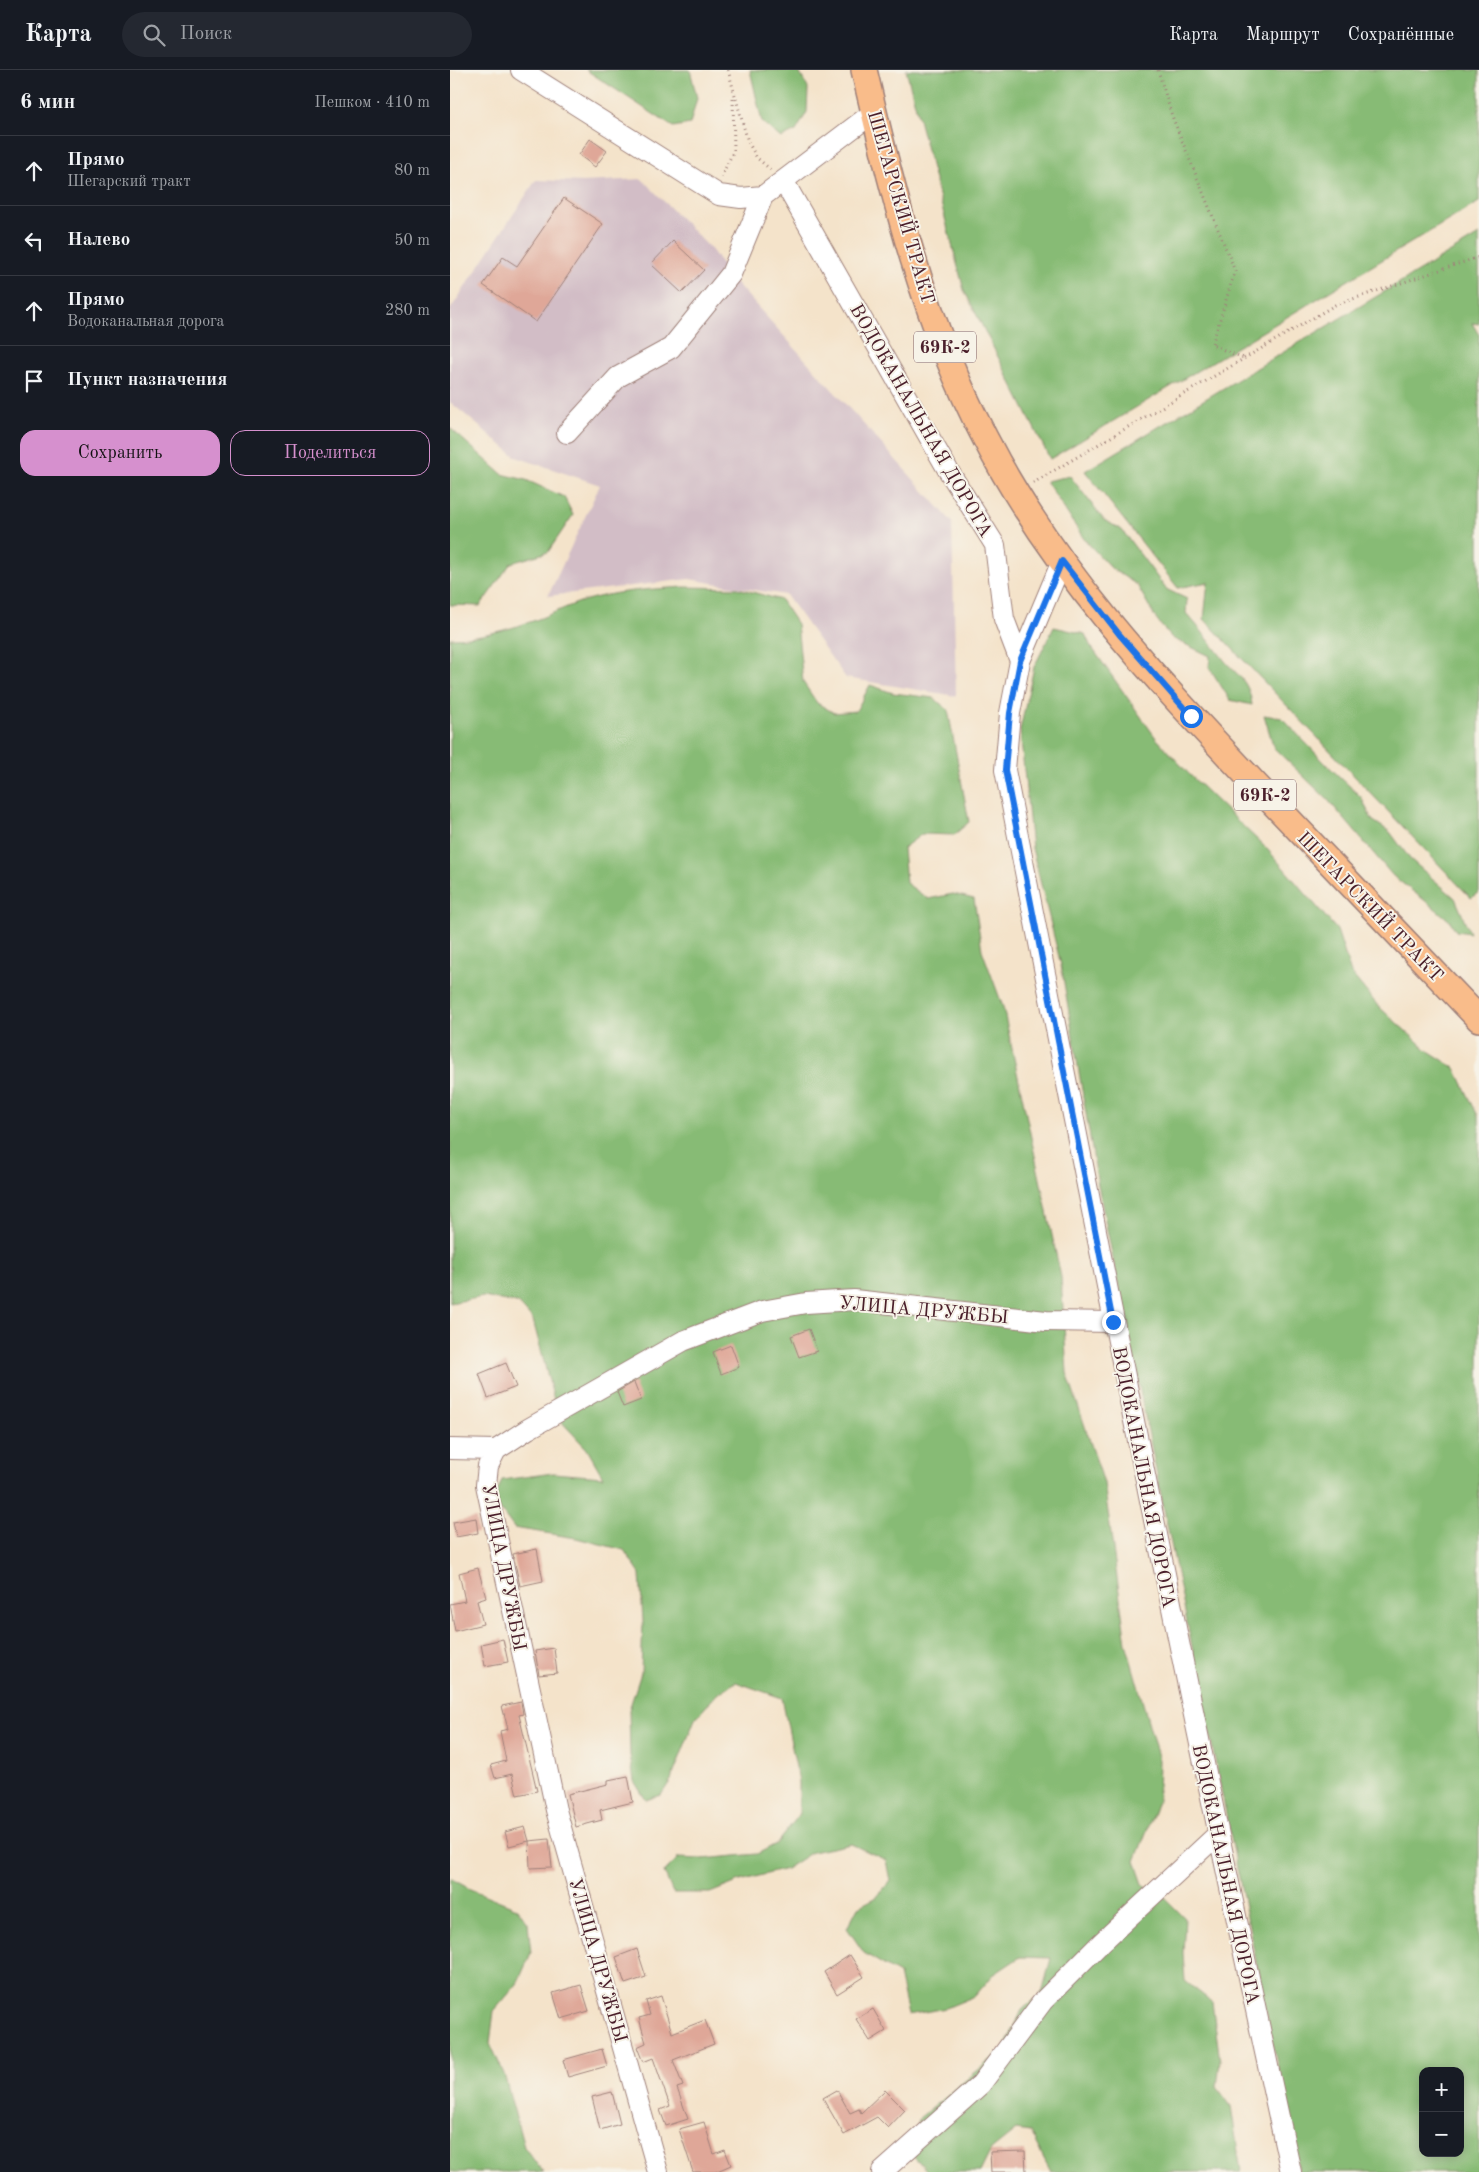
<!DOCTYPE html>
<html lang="ru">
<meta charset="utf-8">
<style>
body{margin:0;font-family:"Old Standard TT",serif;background:#242831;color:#f1f3f6}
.controls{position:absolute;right:15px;bottom:15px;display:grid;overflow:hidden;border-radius:10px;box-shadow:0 2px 12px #0003}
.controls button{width:45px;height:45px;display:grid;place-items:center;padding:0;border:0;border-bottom:1px solid #363941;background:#171b24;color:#f1f3f6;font:25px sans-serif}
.stop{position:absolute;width:15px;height:15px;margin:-11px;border:4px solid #1a73e8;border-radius:50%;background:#fff}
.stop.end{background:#1a73e8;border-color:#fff;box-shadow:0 1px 5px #0008}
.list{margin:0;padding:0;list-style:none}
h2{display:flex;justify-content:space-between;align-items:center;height:65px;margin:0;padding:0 20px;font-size:21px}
h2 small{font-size:16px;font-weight:400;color:#9ea1a6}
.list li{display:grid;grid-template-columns:32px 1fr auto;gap:15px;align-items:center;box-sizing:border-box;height:70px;padding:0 20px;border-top:1px solid #363941}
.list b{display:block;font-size:19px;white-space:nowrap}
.list p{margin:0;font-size:16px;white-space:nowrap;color:#9ea1a6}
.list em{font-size:16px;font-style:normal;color:#9ea1a6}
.actions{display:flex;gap:10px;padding:15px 20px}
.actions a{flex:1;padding:11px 0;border:1px solid #d690ce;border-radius:15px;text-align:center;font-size:18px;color:#d690ce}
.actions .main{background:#d690ce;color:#111}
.icon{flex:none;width:28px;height:28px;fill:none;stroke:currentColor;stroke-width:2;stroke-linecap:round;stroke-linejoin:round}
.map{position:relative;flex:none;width:1029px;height:2102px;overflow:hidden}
header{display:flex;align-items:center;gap:30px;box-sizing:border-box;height:70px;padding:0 25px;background:#171b24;border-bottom:1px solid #363941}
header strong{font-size:24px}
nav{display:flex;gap:28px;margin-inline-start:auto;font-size:18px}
.search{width:350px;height:45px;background:#242831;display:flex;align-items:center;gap:12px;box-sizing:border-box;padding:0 18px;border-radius:28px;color:#9ea1a6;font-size:19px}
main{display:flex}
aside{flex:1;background:#171b24}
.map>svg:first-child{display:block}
.industrial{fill:#d2bdc6}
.forest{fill:#87bb75;stroke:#686d50;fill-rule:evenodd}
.building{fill:#dfa798}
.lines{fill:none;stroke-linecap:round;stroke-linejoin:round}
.minor-casing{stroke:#9f817a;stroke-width:22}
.major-casing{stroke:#9f817a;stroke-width:28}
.path{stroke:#9f817a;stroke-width:3;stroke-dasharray:1 4;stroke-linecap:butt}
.minor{stroke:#fff;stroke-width:20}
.major{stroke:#f9bc8a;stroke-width:25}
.route{stroke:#1a73e8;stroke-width:6}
.labels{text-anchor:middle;stroke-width:4;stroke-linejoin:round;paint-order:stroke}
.shield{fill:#f7f3e8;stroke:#7e5f64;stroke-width:1}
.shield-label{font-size:18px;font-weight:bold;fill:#4a1f2b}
.street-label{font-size:19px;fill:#4a1f2b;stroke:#f7f3e8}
</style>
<header>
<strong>Карта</strong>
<div class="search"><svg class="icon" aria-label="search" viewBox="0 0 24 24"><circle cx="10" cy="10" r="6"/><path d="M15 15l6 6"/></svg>Поиск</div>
<nav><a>Карта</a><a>Маршрут</a><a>Сохранённые</a></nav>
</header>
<main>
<aside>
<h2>6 мин<small>Пешком · 410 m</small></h2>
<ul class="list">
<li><svg class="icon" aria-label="ahead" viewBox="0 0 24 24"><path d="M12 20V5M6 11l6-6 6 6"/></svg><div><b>Прямо</b><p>Шегарский тракт</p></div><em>80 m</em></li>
<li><svg class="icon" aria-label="left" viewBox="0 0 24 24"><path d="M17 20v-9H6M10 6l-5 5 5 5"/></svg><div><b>Налево</b></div><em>50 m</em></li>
<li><svg class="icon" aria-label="ahead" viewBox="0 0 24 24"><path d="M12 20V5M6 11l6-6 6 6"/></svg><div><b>Прямо</b><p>Водоканальная дорога</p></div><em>280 m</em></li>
<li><svg class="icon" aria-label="arrive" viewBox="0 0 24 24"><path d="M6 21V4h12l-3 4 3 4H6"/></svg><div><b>Пункт назначения</b></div></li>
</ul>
<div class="actions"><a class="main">Сохранить</a><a>Поделиться</a></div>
</aside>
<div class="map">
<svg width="1029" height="2102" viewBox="0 0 1029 2102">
<rect width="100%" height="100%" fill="#f7f3e8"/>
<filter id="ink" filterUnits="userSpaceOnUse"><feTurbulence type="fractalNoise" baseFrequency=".02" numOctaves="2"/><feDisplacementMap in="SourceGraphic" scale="10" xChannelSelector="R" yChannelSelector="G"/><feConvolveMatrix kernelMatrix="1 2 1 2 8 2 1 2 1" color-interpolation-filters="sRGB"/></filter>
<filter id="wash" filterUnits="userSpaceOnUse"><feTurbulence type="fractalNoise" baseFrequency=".0096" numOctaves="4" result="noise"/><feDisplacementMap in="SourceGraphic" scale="20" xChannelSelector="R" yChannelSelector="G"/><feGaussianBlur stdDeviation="1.12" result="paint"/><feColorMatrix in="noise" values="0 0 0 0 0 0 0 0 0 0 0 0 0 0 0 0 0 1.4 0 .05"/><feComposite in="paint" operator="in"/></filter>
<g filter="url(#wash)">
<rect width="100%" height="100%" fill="#f4e3ca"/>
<path class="industrial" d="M 192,109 L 260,178 L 287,214 L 502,452 L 506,626 L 396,608 L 336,525 L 239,509 L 98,526 L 150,415 L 66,387 L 0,332 L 0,240 L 86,110 L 133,112 Z"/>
<path class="forest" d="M 136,0 L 240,0 L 247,28 L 240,54 L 223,57 Z
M 300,0 L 348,0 L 358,18 L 357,42 L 346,61 L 331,68 L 312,52 Z
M 456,0 L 1029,0 L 1029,132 L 600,389 L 514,220 Z
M 1029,165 L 1029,254 L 1022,253 L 1029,265 L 1029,822 L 1021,828 L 754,549 L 758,512 L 728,518 L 635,401 Z
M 0,358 L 52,404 L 76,410 L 114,427 L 123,445 L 98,482 L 61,493 L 30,536 L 0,535 Z
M 620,406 L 654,450 L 672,460 L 716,519 L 737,529 L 736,543 C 749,557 759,571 771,586 C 785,605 799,608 802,635 L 780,630 L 759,597 L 760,586 L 722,568 L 708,552 L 687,515 L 661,498 L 634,469 L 596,411 Z
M 235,517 L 288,518 L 331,530 L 347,554 L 353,612 L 367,633 L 384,643 L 406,641 L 420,615 L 443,623 L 484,628 L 498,640 L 519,752 L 504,765 L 472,764 L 453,778 L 456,813 L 478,829 L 503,824 L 524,829 L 532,880 L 553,937 L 611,1207 L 617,1303 L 654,1413 L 676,1573 L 709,1690 L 708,1732 L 685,1791 L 693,1814 L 715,1828 L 735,1848 L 733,1883 L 735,1911 L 762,1932 L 770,1991 L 767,2017 L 781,2036 L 791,2102 L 601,2102 L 580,2062 L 566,2060 L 541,2080 L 530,2102 L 478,2102 L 462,2084 L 468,2049 L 554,1979 L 572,1940 L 592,1923 L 601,1888 L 570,1887 L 543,1905 L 525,1926 L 496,1938 L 458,1945 L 449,1904 L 414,1883 L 397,1858 L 408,1837 L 427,1827 L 440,1811 L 436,1790 L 401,1774 L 362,1782 L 336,1799 L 290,1811 L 260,1823 L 223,1823 L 214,1802 L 228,1788 L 252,1789 L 307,1784 L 326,1774 L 349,1745 L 349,1712 L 332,1628 L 286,1612 L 267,1624 L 245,1649 L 221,1710 L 211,1725 L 196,1730 L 184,1711 L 180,1685 L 179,1640 L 191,1603 L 193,1551 L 190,1504 L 174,1480 L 126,1468 L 64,1458 L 44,1431 L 52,1410 L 103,1403 L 153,1407 L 137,1379 L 109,1349 L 83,1250 L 68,1233 L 33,1227 L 0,1233 L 0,568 C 28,568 56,560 83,551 C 103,544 122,533 144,528 C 174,520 205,519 235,517 Z
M 604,557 L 635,564 L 640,575 L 706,668 L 738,703 L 818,780 L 887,860 L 901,903 L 928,936 L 977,980 L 1005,998 L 1029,1048 L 1029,2102 L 849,2102 L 648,1115 L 611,895 L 582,778 L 570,660 L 584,597 ZM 973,2001 L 1010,2001 L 1010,2083 L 973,2083 Z
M 814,645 L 832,648 L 874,692 L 911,727 L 922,750 L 940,762 L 960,789 L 1005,828 L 1020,863 L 1006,861 L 1000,851 L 987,840 L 943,806 L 878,730 L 824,678 Z
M 0,1808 L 20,1819 L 67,1838 L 78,1853 L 81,1883 L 67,1914 L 44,1941 L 40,1973 L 54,2004 L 74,2077 L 93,2102 L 0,2102 Z"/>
<g id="blocks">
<path class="building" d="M 140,69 L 157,81 L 145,97 L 129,85 Z
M 114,128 L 153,154 L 86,252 L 33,215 L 53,187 L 67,196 Z
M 223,171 L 254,200 L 232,223 L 201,194 Z
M 359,1259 L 367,1281 L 349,1287 L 341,1266 Z
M 281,1275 L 289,1297 L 271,1304 L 263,1282 Z
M 56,1293 L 66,1317 L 38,1328 L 29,1304 Z
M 184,1312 L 191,1330 L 173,1337 L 167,1322 Z
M 26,1448 L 28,1463 L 6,1467 L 3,1452 Z
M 87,1479 L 93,1511 L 70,1516 L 63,1484 Z
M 28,1498 L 36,1528 L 27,1531 L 33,1554 L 5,1561 L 0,1534 L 15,1531 L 9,1503 Z
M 53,1569 L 58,1592 L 35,1596 L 31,1574 Z
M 104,1578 L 107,1603 L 89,1605 L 85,1581 Z
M 71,1632 L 73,1644 L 69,1645 L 87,1721 L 67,1725 L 62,1704 L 45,1708 L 41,1695 L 56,1691 L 50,1661 L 58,1659 L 52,1636 Z
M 178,1706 L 183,1732 L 150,1740 L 152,1750 L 126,1757 L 118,1724 L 158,1714 L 158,1710 Z
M 75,1757 L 79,1771 L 59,1776 L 55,1762 Z
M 99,1769 L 102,1797 L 80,1798 L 79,1771 Z
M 187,1879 L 196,1907 L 175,1914 L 166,1887 Z
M 400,1885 L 414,1907 L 387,1924 L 374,1902 Z
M 131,1915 L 139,1941 L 111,1949 L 103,1923 Z
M 211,1926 L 222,1963 L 255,1950 L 264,1974 L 223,1990 L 233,2016 L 227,2018 L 238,2049 L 216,2056 L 210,2040 L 220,2036 L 203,1988 L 193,1992 L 187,1977 L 196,1973 L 189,1948 L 200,1945 L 196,1931 Z
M 423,1939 L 436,1961 L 420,1971 L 406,1949 Z
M 152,1979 L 157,1996 L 118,2007 L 113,1990 Z
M 387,2020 L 400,2043 L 409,2039 L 411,2043 L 435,2020 L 455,2040 L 438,2058 L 427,2047 L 394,2065 L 373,2028 Z
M 162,2022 L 170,2054 L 150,2060 L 142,2027 Z
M 254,2052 L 264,2084 L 275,2080 L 281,2095 L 265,2102 L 243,2102 L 229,2059 Z
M 575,2081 L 576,2102 L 541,2102 L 540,2082 Z"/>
</g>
</g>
<g filter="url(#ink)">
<use href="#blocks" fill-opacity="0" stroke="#9f817a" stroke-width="1"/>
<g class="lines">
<g class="minor-casing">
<path id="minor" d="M 71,0 L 269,125 L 291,128 L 313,126 L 424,42
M 334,112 L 498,400 L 545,475 L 554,549 L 570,591 L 560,643 L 555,700 C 647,1168 739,1636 841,2102
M 117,363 L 168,307 L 221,278 L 281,204 L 313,126
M 570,591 L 612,491
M 0,1379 L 46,1380
M 208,2102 L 106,1740 L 36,1415 L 38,1396 L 46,1380 L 78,1359 L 233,1271 L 312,1241 L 356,1233 L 404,1230 L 596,1251 L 663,1252
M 432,2102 L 531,2014 L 593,1931 L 652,1872 L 767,1765"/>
</g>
<g class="major-casing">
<path id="major" d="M 414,0 C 443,125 475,254 535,368 C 602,499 705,608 805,714 C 880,792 954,871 1029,949"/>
</g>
<path class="path" d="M 278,0 L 298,72 L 307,88 L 321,100
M 708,0 L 722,46 L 785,201 L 762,275 L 796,289
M 271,107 L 284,80 L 283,26
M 583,413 L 885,235 L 1029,187"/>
<use href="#minor" class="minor"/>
<use href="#major" class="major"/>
</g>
</g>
<g class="lines" filter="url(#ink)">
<path class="route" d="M 663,1252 L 555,700 L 560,643 L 570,591 L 612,491 L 669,564 L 741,646"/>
</g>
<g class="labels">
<g class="shield">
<rect x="464" y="261.5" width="62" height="31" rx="4"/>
<rect x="784" y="709.5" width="62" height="31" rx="4"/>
</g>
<g class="shield-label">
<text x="495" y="283">69К-2</text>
<text x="815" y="731">69К-2</text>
</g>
<g class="street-label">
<text transform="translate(452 137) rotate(74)" y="7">ШЕГАРСКИЙ ТРАКТ</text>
<text transform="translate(472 350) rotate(60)" y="7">ВОДОКАНАЛЬНАЯ ДОРОГА</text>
<text transform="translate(921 836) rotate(46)" y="7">ШЕГАРСКИЙ ТРАКТ</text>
<text transform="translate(474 1239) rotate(5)" y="7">УЛИЦА ДРУЖБЫ</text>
<text transform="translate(695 1407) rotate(79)" y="7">ВОДОКАНАЛЬНАЯ ДОРОГА</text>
<text transform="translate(55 1497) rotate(79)" y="7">УЛИЦА ДРУЖБЫ</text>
<text transform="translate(777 1804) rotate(78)" y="7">ВОДОКАНАЛЬНАЯ ДОРОГА</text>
<text transform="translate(149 1890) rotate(74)" y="7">УЛИЦА ДРУЖБЫ</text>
</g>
</g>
</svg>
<div class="controls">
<button>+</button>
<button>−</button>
</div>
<div class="stop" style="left:741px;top:646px"></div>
<div class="stop end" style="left:663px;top:1252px"></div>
</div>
</main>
